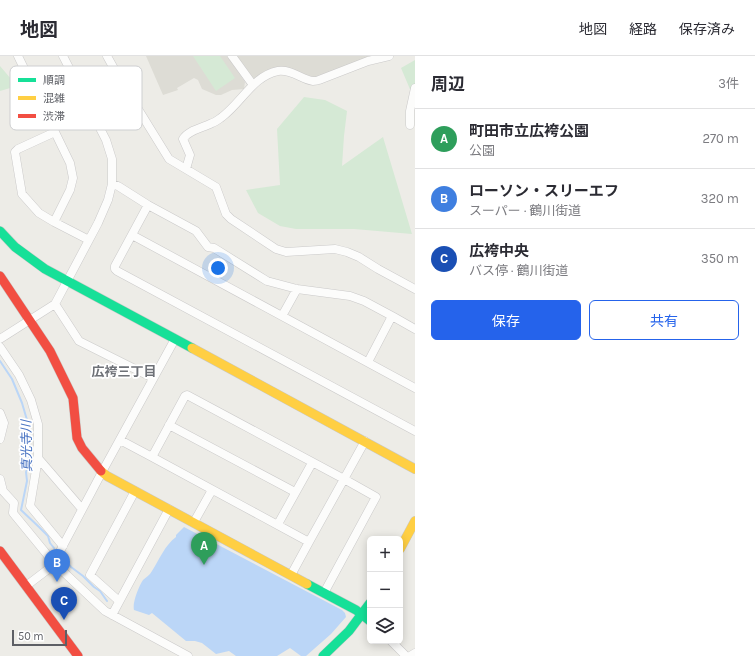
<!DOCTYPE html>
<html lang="ja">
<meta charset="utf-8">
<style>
body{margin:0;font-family:Karla,"Noto Sans JP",sans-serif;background:#f7f7f7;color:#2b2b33}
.controls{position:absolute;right:12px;bottom:12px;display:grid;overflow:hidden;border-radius:6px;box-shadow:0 2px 10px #0003}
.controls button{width:36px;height:36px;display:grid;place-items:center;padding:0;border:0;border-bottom:1px solid #e1e1e2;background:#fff;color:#2b2b33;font:20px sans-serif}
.scale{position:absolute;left:12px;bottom:10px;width:55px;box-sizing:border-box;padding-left:4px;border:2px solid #5d5f65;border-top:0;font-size:11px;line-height:14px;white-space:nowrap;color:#5d5f65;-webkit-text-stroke:3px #fff;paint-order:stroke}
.you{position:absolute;left:218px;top:212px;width:14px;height:14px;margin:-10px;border:3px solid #fff;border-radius:50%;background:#1a73e8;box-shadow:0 0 0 6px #1a73e833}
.badge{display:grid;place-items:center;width:26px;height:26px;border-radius:50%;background:#2563eb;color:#fff;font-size:13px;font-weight:700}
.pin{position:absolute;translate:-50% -33px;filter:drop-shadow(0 1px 2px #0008)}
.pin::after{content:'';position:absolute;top:21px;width:14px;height:12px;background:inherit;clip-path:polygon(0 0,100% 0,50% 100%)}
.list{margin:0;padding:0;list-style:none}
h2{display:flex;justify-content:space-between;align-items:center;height:52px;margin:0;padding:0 16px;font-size:17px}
h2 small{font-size:13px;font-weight:400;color:#7c7c81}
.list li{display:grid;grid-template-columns:26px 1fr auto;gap:12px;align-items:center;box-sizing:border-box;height:60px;padding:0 16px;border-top:1px solid #e1e1e2}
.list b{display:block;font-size:15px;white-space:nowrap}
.list p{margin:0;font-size:13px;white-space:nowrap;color:#7c7c81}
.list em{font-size:13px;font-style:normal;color:#7c7c81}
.actions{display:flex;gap:8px;padding:12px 16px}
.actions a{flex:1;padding:9px 0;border:1px solid #2563eb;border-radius:6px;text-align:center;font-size:14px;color:#2563eb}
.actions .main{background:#2563eb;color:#fff}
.icon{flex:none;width:22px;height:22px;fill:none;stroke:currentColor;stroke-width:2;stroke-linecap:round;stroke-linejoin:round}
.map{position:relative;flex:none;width:415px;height:600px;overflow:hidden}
header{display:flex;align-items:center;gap:24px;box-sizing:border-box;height:56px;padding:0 20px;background:#fff;border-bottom:1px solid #e1e1e2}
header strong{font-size:19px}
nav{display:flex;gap:22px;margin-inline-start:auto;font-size:14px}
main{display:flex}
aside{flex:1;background:#fff}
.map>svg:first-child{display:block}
.education{fill:#dddcd5}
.green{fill:#d5e9d5}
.water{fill:#bbd6f7}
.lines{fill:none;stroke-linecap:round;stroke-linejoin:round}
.stream{stroke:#bbd6f7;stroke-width:2}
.street-casing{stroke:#cac9c9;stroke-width:9}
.fast-casing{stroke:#c9c9c7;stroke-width:10}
.slow-casing{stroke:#c9c9c7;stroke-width:10}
.jam-casing{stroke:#c9c9c7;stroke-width:10}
.street{stroke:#fcfcfb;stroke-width:8}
.fast{stroke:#16e098;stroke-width:9}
.slow{stroke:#ffcf43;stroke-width:9}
.jam{stroke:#f24e42;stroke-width:9}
.labels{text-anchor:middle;stroke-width:3.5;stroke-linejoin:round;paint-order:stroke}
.neighbourhood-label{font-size:13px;font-weight:bold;fill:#6e7177;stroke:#fff}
.water-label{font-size:13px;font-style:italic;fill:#4873c2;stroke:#fff}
.key{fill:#fff;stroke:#cecfd1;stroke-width:1}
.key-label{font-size:11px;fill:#5d5f65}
</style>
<header>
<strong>地図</strong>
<nav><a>地図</a><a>経路</a><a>保存済み</a></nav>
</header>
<main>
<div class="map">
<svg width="415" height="600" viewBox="0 0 415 600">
<rect width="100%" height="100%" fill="#edece7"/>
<path class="education" d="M 146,0 L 227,0 L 245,26 L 244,33 L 232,34 L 221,39 L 216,39 L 202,33 L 198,24 L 194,22 L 177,32 L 178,34 L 163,39 Z
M 235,0 L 367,0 L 368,1 L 315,22 L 308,21 L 294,14 L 256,24 L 252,24 Z"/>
<path class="green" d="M 193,0 L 220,0 L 235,22 L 216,35 Z
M 415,4 L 415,45 L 401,12 Z
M 0,10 L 17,30 L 0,35 Z
M 304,41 L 325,44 L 347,55 L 344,80 L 342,110 L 383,81 L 412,178 L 354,173 L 296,173 L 280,170 L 258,157 L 246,134 L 280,129 L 277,73 Z"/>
<path class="water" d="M 184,471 L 342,554 L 345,557 L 346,561 L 331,578 L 306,600 L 301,600 L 290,592 L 277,600 L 236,600 L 229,595 L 216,598 L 202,587 L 195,585 L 186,585 L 152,557 L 149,559 L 134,554 C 132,547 139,530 143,524 C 146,521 150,519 152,515 C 159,504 165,489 176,481 L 176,479 Z"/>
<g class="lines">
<path class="stream" d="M 0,305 L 12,323 L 22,347 L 27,364 L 29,408 L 26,416 L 27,425 L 21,454 L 39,471 L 48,480 L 50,487 L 54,492
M 64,503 L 71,511 L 83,520 L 94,531 L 100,535 L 107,545"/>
<g class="street-casing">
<path id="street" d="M 18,0 L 70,107 L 73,122 L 70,134 L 54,166
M 107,0 L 122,27 L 169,103 L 216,131 L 226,158 L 231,163 L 276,193 L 286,196 L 335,193 L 347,196 L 359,201 L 378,213 L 415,233
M 232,0 L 253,29
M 34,32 L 70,15
M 410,69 L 410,55 L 415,32
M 55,76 L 18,93 L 15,96 L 22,138 L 39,157 L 54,166 L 89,184
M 186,113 L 190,99 L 183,83 C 188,74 203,72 212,67 C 216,66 219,63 222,61 C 242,46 253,20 278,15 C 292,13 302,24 313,25 C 315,25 317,25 319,24 L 368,5 L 389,0
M 112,128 L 118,130 L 148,149 L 196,175 L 208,191 L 214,192 L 267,225 L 297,233 L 350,240 L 364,245 L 392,260 L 415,273
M 148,149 L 115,210 L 115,213 L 117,215 L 415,375
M 132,179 L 415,332
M 55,248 L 79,285 L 153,322
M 282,260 L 297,233
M 0,283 L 55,248 L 98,167 L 108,144 L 112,128 L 112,103 L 106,84 L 63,0
M 0,291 L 19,319 L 31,344 L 38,368 L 38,402 L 30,450 L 63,490
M 368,306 L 392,260
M 0,357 L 4,367 L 0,383
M 169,369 L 295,436
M 120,384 L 152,401 L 185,340 L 187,339 L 344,423 L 365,385
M 152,401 L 309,486 L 291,519
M 38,402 L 82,453
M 0,423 L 3,435 L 14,447 L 13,457 L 54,507 L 105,555 L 188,600
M 194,466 L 212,434
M 278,468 L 312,407
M 309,486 L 344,423 L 376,441 L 324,537
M 26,530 L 51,511 L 57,501 L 102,416 L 175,283
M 119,545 L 90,519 L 135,435
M 112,559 L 169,453
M 391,585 L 406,600
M 410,600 L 415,597"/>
</g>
<g class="fast-casing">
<path id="fast" d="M 0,175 L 15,191 L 45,213 L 192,292
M 307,528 L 356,554 L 370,565
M 323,600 L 349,575 L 370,547"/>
</g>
<g class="slow-casing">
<path id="slow" d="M 192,292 L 415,413
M 101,415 L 107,420 L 307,528
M 400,493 L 415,465"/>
</g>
<g class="jam-casing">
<path id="jam" d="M 0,220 L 50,295 L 73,342 L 77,382 L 82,392 L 101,415
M 0,495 L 78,600"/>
</g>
<use href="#street" class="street"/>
<use href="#fast" class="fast"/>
<use href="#slow" class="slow"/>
<use href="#jam" class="jam"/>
</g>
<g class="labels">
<g class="neighbourhood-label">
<text x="124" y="320">広袴三丁目</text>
</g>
<g class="water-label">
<text transform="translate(26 390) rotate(-91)" y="5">真光寺川</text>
</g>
</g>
<rect x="10" y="10" width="132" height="64" rx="6" class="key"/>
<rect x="18" y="22" width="18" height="4" fill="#16e098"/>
<rect x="18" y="40" width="18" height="4" fill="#ffcf43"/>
<rect x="18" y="58" width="18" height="4" fill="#f24e42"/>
<g class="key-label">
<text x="43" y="28">順調</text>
<text x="43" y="46">混雑</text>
<text x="43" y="64">渋滞</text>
</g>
</svg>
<div class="controls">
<button>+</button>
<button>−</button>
<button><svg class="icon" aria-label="layers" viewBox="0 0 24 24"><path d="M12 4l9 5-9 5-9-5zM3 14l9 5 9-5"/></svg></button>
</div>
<div class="scale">50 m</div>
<div class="you"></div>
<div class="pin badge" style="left:204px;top:509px;background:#2e9e5b">A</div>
<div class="pin badge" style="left:57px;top:526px;background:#3f7fe0">B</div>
<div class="pin badge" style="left:64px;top:564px;background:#1a4fb4">C</div>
</div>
<aside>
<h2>周辺<small>3件</small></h2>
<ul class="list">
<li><span class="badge" style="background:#2e9e5b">A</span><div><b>町田市立広袴公園</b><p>公園</p></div><em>270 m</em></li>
<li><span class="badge" style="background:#3f7fe0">B</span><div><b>ローソン・スリーエフ</b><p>スーパー · 鶴川街道</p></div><em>320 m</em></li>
<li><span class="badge" style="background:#1a4fb4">C</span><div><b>広袴中央</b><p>バス停 · 鶴川街道</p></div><em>350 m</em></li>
</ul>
<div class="actions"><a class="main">保存</a><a>共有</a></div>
</aside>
</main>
